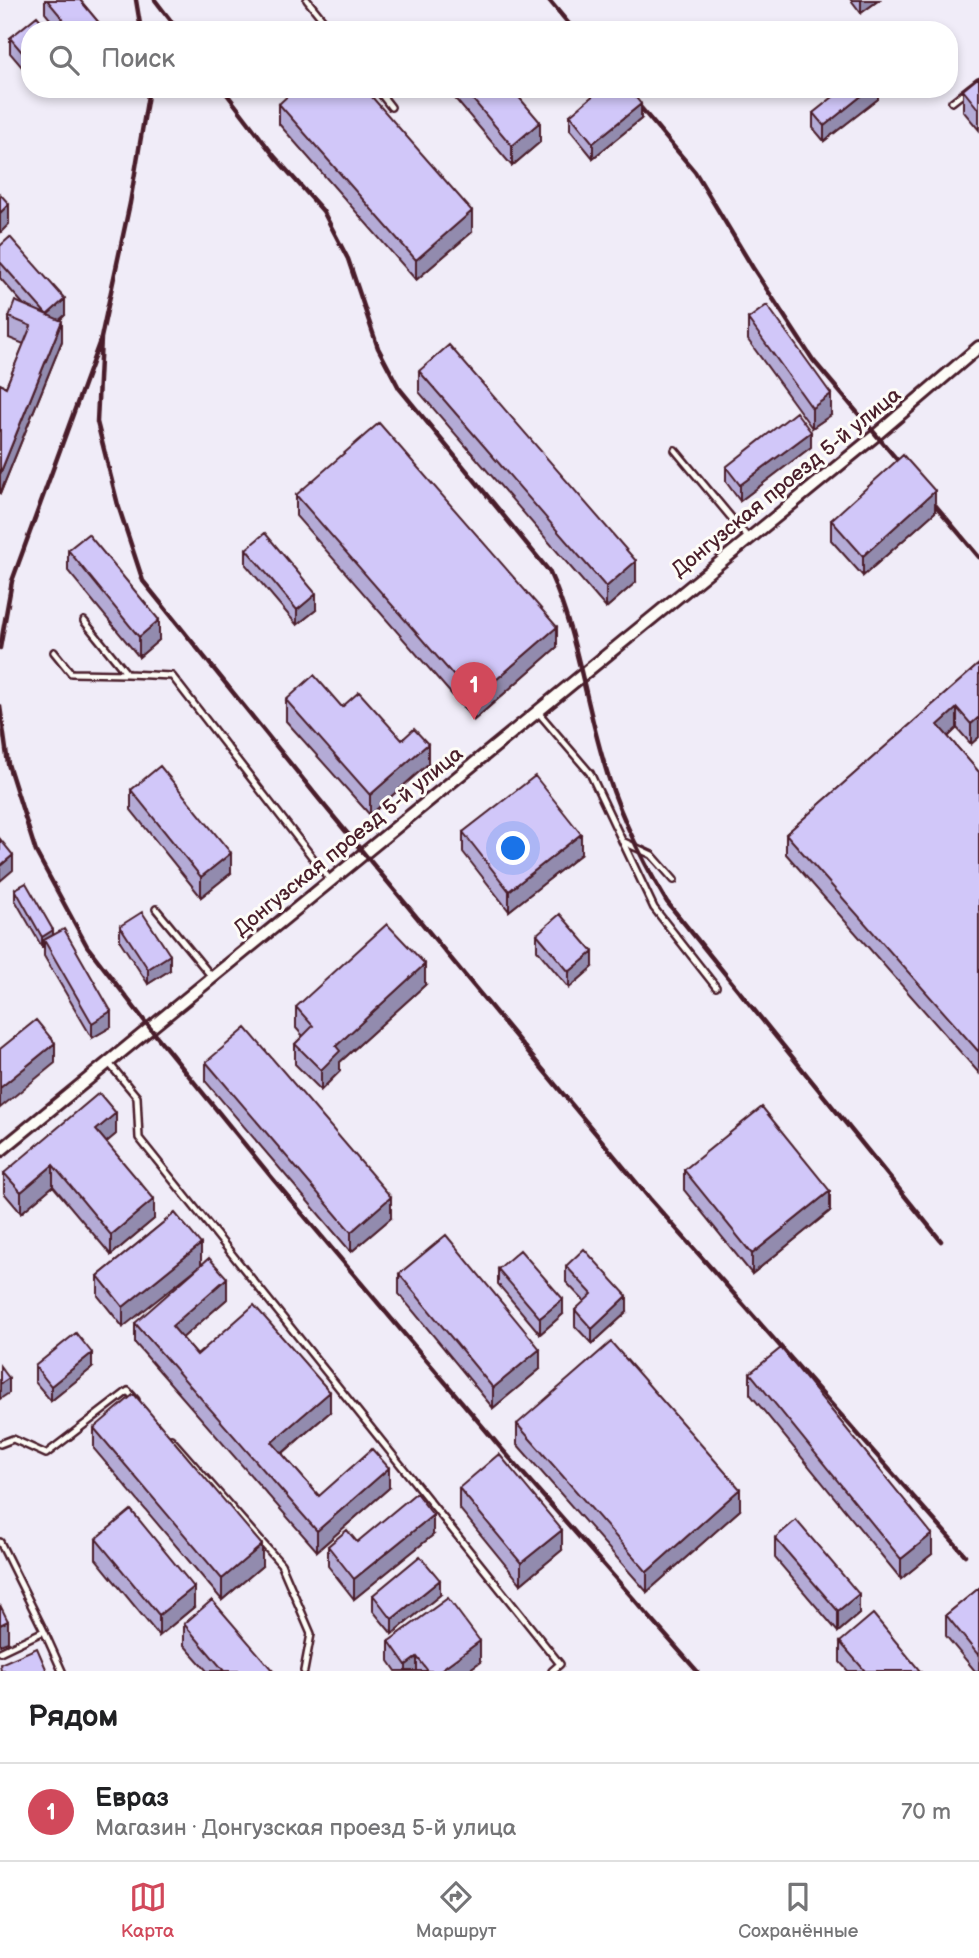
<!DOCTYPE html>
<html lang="ru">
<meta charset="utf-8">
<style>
body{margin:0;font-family:"Balsamiq Sans",sans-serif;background:#f2f2f2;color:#202124}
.you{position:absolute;left:514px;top:849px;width:24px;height:24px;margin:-18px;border:5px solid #fff;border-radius:50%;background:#1a73e8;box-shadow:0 0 0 10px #1a73e833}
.badge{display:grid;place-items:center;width:46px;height:46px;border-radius:50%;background:#d1495b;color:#fff;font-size:23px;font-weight:700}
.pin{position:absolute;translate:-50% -58px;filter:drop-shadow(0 2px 4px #0008)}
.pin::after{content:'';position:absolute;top:37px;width:24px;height:21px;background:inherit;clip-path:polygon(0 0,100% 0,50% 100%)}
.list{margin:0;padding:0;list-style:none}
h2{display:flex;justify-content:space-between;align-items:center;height:91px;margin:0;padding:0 28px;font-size:30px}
h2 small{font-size:23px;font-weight:400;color:#757577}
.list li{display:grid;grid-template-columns:46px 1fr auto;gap:21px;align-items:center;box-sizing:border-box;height:98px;padding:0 28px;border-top:2px solid #e0e0e0}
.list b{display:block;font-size:26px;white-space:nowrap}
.list p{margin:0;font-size:23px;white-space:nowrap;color:#757577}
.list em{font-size:23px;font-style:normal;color:#757577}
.icon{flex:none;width:38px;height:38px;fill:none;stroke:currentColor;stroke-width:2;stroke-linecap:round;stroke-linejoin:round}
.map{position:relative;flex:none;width:979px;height:1671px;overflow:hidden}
.search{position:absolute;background:#fff;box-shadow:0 4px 10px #0003;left:21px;right:21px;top:21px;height:77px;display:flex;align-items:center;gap:18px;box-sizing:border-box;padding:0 24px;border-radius:28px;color:#757577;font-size:26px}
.sheet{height:189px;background:#fff}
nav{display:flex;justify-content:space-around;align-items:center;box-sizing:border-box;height:98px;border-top:2px solid #e0e0e0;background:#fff;font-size:19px;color:#757577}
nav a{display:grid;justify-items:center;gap:4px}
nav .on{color:#d1495b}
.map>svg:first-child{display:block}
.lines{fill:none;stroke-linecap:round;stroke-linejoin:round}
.service-casing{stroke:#4a1f2b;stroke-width:10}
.minor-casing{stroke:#4a1f2b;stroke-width:16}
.service{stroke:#fdfcf7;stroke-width:5}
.minor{stroke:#fdfcf7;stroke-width:10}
.rail{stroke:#4a1f2b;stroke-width:4.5}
.wall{fill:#b4abd6;stroke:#4a1f2b;stroke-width:2}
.shaded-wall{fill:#928bae;stroke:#4a1f2b;stroke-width:2}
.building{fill:#d1c7f9;stroke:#4a1f2b;stroke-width:2}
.labels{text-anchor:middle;stroke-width:6;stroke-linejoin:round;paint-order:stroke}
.street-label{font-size:21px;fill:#4a1f2b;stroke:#fdfcf7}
</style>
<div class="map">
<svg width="979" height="1671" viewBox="0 0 979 1671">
<rect width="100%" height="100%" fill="#f0ecf8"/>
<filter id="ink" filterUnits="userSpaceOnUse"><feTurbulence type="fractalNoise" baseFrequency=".0143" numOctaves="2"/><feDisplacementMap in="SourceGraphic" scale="14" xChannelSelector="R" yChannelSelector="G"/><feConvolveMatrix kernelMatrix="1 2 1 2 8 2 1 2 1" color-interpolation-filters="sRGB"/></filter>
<g filter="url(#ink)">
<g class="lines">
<g class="service-casing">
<path id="service" d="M 307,0 L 331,30
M 377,89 L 391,107
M 952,102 L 979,81
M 675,450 L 749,539
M 84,621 L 127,674 L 172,676 L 330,880
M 54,652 L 71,673 L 127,674
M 537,711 L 590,773 L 654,908 L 716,987
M 622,841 L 652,855 L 674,880
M 156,909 L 212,977
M 108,1062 L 137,1097 L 139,1138 L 560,1664 L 552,1671
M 171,1439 L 281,1564 L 311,1634 L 304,1671
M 0,1444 L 13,1439 L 46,1454 L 128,1391 L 136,1400
M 0,1542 L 44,1631 L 0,1652
M 44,1631 L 62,1671"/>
</g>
<g class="minor-casing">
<path id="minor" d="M 0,1151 L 876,435 L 979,347"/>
</g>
<use href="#service" class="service"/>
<use href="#minor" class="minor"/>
<path class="rail" d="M 136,0 L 141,30
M 155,0 L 178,30
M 549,0 L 574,30
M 223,89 L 275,157 L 323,211 L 348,259 L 378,348 L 399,388 L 549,571 C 576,630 584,694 602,756 C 616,807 640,857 667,902 L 941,1241
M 625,89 L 695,172 L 753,268 L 813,360 L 979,557
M 101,338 L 97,422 L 118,505 L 143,581 L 319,799 L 650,1199 L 965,1555
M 0,648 L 12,581 L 101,338 L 130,203 L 149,89
M 0,706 L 8,764 L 36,852 L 87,946 L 150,1028 L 273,1179 L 500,1447 L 697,1671"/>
</g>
<path class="wall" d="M 45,0 L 80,0 L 105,30 L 59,30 L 45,13 Z
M 851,0 L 879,0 L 861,13 Z
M 30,30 L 30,71 L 27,73 L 10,53 L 10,38 Z
M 979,77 L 979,130 L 963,111 L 963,90 Z
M 447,89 L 512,89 L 540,142 L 512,166 Z
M 878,89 L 878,99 L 824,141 L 813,128 L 813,113 Z
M 279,104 L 472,232 L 416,280 L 279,124 Z
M 570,115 L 641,119 L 593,158 L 570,130 Z
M 0,246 L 65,315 L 60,320 L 62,341 L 0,494 L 0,384 L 6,387 L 24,344 L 9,338 L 9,317 L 24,305 L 0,278 Z
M 748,319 L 831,415 L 812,428 L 748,340 Z
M 419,371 L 636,582 L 606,608 L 419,392 Z
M 811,447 L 740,501 L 726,482 L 726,467 Z
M 296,495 L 557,647 L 474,720 L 296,516 Z
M 935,512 L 863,576 L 831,540 L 831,520 Z
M 246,549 L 316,610 L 297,625 L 246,565 Z
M 68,550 L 159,640 L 139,657 L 68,571 Z
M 979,664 L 979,737 L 971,744 L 957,728 L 948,737 L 979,772 L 979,1073 L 786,854 L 786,834 Z
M 286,700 L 342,707 L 402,740 L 428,764 L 370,815 L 286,721 Z
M 131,790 L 231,873 L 201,897 L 131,810 Z
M 463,832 L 581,854 L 509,911 L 463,852 Z
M 15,889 L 53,935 L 111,1027 L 92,1038 L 44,956 L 44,946 L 42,947 L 15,900 Z
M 120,926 L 170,970 L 148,984 L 120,941 Z
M 537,934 L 593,967 L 569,988 L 537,950 Z
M 425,985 L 340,1062 L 340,1071 L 321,1090 L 295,1064 L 295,1044 L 303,1036 L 296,1028 L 296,1007 Z
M 206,1062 L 391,1218 L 351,1252 L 206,1082 Z
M 116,1134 L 106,1142 L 154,1219 L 111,1255 L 53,1186 L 21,1213 L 4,1193 L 4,1173 Z
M 684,1170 L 830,1211 L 752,1274 L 684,1190 Z
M 175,1213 L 123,1327 L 98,1296 L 98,1276 Z
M 566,1266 L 627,1312 L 592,1344 L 575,1326 L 575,1310 L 585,1302 L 566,1282 Z
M 498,1269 L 563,1314 L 540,1334 L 498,1284 Z
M 399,1274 L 540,1369 L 493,1408 L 399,1294 Z
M 227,1299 L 182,1338 L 197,1355 L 330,1412 L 282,1454 L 319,1496 L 389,1488 L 317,1551 L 135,1343 L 135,1323 Z
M 35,1366 L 92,1368 L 51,1401 L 35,1382 Z
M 750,1373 L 932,1554 L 901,1579 L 750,1394 Z
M 517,1424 L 740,1510 L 647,1592 L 517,1444 Z
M 94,1428 L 262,1566 L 222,1600 L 94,1449 Z
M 459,1488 L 562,1550 L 521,1584 L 459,1508 Z
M 433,1535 L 354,1599 L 328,1566 L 328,1546 L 357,1542 Z
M 775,1538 L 859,1614 L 838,1632 L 775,1558 Z
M 96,1539 L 194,1607 L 159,1636 L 96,1559 Z
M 979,1588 L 979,1671 L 975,1671 L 946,1636 L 946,1615 Z
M 373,1595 L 440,1595 L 392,1634 L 373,1611 Z
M 184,1624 L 273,1671 L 207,1671 L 184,1645 Z
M 389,1641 L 480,1662 L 467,1671 L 396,1671 L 389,1661 Z
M 840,1642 L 920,1671 L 848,1671 L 840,1662 Z"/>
<path class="shaded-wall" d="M 861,0 L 879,0 L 861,13 Z
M 30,55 L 30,71 L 27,73 L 27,58 Z
M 870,89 L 878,89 L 878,99 L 824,141 L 824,126 Z
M 641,104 L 641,119 L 593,158 L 593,143 Z
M 540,122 L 540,142 L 512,166 L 512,146 Z
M 9,204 L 9,224 L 0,233 L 0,213 Z
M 472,211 L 472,232 L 416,280 L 416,260 Z
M 65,299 L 65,315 L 47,331 L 47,315 Z
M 62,321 L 62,341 L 0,494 L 0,474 Z
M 831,394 L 831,415 L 812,428 L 812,408 Z
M 811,432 L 811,447 L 740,501 L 740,485 Z
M 935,491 L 935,512 L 863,576 L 863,556 Z
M 636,561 L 636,582 L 606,608 L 606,587 Z
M 316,594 L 316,610 L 297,625 L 297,610 Z
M 159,620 L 159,640 L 139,657 L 139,637 Z
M 557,627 L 557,647 L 474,720 L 474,699 Z
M 957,708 L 957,728 L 938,746 L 938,725 Z
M 979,717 L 979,737 L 971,744 L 971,724 Z
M 428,744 L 428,764 L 370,815 L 370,795 Z
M 581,834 L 581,854 L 509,911 L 509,891 Z
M 231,853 L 231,873 L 201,897 L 201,877 Z
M 13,855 L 13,870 L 0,881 L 0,866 Z
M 53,930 L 53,941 L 44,940 L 44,946 L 42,947 L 42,937 Z
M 593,952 L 593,967 L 569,988 L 569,972 Z
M 170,955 L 170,970 L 148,984 L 148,969 Z
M 425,964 L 425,985 L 340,1062 L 340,1071 L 321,1090 L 321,1070 L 336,1046 Z
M 111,1011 L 111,1027 L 92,1038 L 92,1023 Z
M 55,1043 L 55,1063 L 0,1108 L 0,1088 Z
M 116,1113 L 116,1134 L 96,1151 L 96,1130 Z
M 53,1165 L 53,1186 L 21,1213 L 21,1192 Z
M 830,1191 L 830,1211 L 752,1274 L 752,1254 Z
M 391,1197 L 391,1218 L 351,1252 L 351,1232 Z
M 154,1199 L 154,1219 L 111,1255 L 111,1235 Z
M 201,1244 L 201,1265 L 123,1327 L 123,1307 Z
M 227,1278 L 227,1299 L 172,1347 L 172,1326 Z
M 627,1296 L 627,1312 L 592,1344 L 592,1329 Z
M 563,1299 L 563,1314 L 540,1334 L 540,1318 Z
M 540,1349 L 540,1369 L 493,1408 L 493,1388 Z
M 92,1353 L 92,1368 L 51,1401 L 51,1386 Z
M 9,1378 L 9,1393 L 0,1399 L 0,1384 Z
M 330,1392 L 330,1412 L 272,1462 L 272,1442 Z
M 389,1468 L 389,1488 L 317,1551 L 317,1531 Z
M 740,1489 L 740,1510 L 647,1592 L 647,1572 Z
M 433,1515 L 433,1535 L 354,1599 L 354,1579 Z
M 562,1530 L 562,1550 L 521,1584 L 521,1563 Z
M 932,1534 L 932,1554 L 901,1579 L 901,1559 Z
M 262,1545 L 262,1566 L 222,1600 L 222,1579 Z
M 440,1580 L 440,1595 L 392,1634 L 392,1619 Z
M 194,1587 L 194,1607 L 159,1636 L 159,1615 Z
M 859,1594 L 859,1614 L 838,1632 L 838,1611 Z
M 8,1621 L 8,1642 L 0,1645 L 0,1625 Z
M 480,1641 L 480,1662 L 467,1671 L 439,1671 Z
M 417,1657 L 417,1671 L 406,1671 L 406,1665 Z"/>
<path class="building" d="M 47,0 L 80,0 L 105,30 L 72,30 Z
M 37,16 L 49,30 L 30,30 L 30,55 L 27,58 L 10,38 Z
M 979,77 L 979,110 L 963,90 Z
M 295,89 L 365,89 L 472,211 L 416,260 L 279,104 Z
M 464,89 L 512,89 L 540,122 L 512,146 Z
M 601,89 L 629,89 L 641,104 L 593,143 L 570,115 Z
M 843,89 L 870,89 L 824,126 L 813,113 Z
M 0,194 L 9,204 L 0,213 Z
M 10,237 L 65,299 L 47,315 L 0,262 L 0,246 Z
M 15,301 L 62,321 L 0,474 L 0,384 L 6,387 L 31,326 L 9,317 Z
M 767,305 L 831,394 L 812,408 L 748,319 Z
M 449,345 L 636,561 L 606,587 L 419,371 Z
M 796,412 L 811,432 L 740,485 L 726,467 Z
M 379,423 L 557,627 L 474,699 L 296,495 Z
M 903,455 L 935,491 L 863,556 L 831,520 Z
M 265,533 L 316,594 L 297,610 L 246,549 Z
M 88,534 L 159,620 L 139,637 L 68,550 Z
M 979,664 L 979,717 L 971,724 L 957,708 L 938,725 L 979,772 L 979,1052 L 786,834 Z
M 314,675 L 342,707 L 359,692 L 402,740 L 414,729 L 428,744 L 370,795 L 286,700 Z
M 160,766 L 231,853 L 201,877 L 131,790 Z
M 535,776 L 581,834 L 509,891 L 463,832 Z
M 0,839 L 13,855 L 0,866 Z
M 26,883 L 53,930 L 42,937 L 15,889 Z
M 142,912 L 170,955 L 148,969 L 120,926 Z
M 560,914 L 593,952 L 569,972 L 537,934 Z
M 387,924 L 425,964 L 336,1046 L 340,1051 L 321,1070 L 295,1044 L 313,1026 L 296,1007 Z
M 64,929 L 111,1011 L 92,1023 L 44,940 Z
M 36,1020 L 55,1043 L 0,1088 L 0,1049 Z
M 246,1028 L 391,1197 L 351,1232 L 206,1062 Z
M 99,1093 L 116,1113 L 96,1130 L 154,1199 L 111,1235 L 53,1165 L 21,1192 L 4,1173 Z
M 762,1107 L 830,1191 L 752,1254 L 684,1170 Z
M 175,1213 L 201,1244 L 123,1307 L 98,1276 Z
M 446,1235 L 540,1349 L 493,1388 L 399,1274 Z
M 584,1249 L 627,1296 L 592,1329 L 575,1310 L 592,1294 L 566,1266 Z
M 520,1250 L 563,1299 L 540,1318 L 498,1269 Z
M 209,1258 L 227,1278 L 172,1326 L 197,1355 L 254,1305 L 330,1392 L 272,1442 L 319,1496 L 372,1449 L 389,1468 L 317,1531 L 135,1323 Z
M 76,1333 L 92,1353 L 51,1386 L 35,1366 Z
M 611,1342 L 740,1489 L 647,1572 L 517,1424 Z
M 781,1348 L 932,1534 L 901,1559 L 750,1373 Z
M 0,1366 L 9,1378 L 0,1384 Z
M 134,1394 L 262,1545 L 222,1579 L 94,1428 Z
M 499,1454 L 562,1530 L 521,1563 L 459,1488 Z
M 416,1493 L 433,1515 L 354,1579 L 328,1546 L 347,1530 L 357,1542 Z
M 131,1510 L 194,1587 L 159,1615 L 96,1539 Z
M 796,1520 L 859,1594 L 838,1611 L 775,1538 Z
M 420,1556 L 440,1580 L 392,1619 L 373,1595 Z
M 979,1588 L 979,1656 L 946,1615 Z
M 448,1598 L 480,1641 L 439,1671 L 428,1671 L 417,1657 L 406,1665 L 389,1641 Z
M 212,1600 L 273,1671 L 224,1671 L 184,1624 Z
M 0,1605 L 8,1621 L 0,1625 Z
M 873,1614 L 920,1671 L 865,1671 L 840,1642 Z
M 37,1648 L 47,1671 L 1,1671 L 0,1664 Z"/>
</g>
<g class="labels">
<g class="street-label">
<text transform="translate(786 482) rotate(-39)" y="7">Донгузская проезд 5-й улица</text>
<text transform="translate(348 841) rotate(-39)" y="7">Донгузская проезд 5-й улица</text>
</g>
</g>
</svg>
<div class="you"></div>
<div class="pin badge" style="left:474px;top:720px">1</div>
<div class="search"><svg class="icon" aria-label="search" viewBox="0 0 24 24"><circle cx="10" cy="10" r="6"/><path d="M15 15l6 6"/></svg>Поиск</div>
</div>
<section class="sheet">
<h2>Рядом<small></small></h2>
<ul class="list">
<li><span class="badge">1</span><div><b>Евраз</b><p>Магазин · Донгузская проезд 5-й улица</p></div><em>70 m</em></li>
</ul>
</section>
<nav>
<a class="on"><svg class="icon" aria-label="map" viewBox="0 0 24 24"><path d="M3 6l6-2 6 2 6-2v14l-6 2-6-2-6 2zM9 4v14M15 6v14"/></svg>Карта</a>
<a><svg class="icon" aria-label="directions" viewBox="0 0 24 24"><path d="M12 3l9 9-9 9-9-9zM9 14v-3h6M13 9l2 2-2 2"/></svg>Маршрут</a>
<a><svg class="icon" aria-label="saved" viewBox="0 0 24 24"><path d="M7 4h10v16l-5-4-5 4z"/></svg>Сохранённые</a>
</nav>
